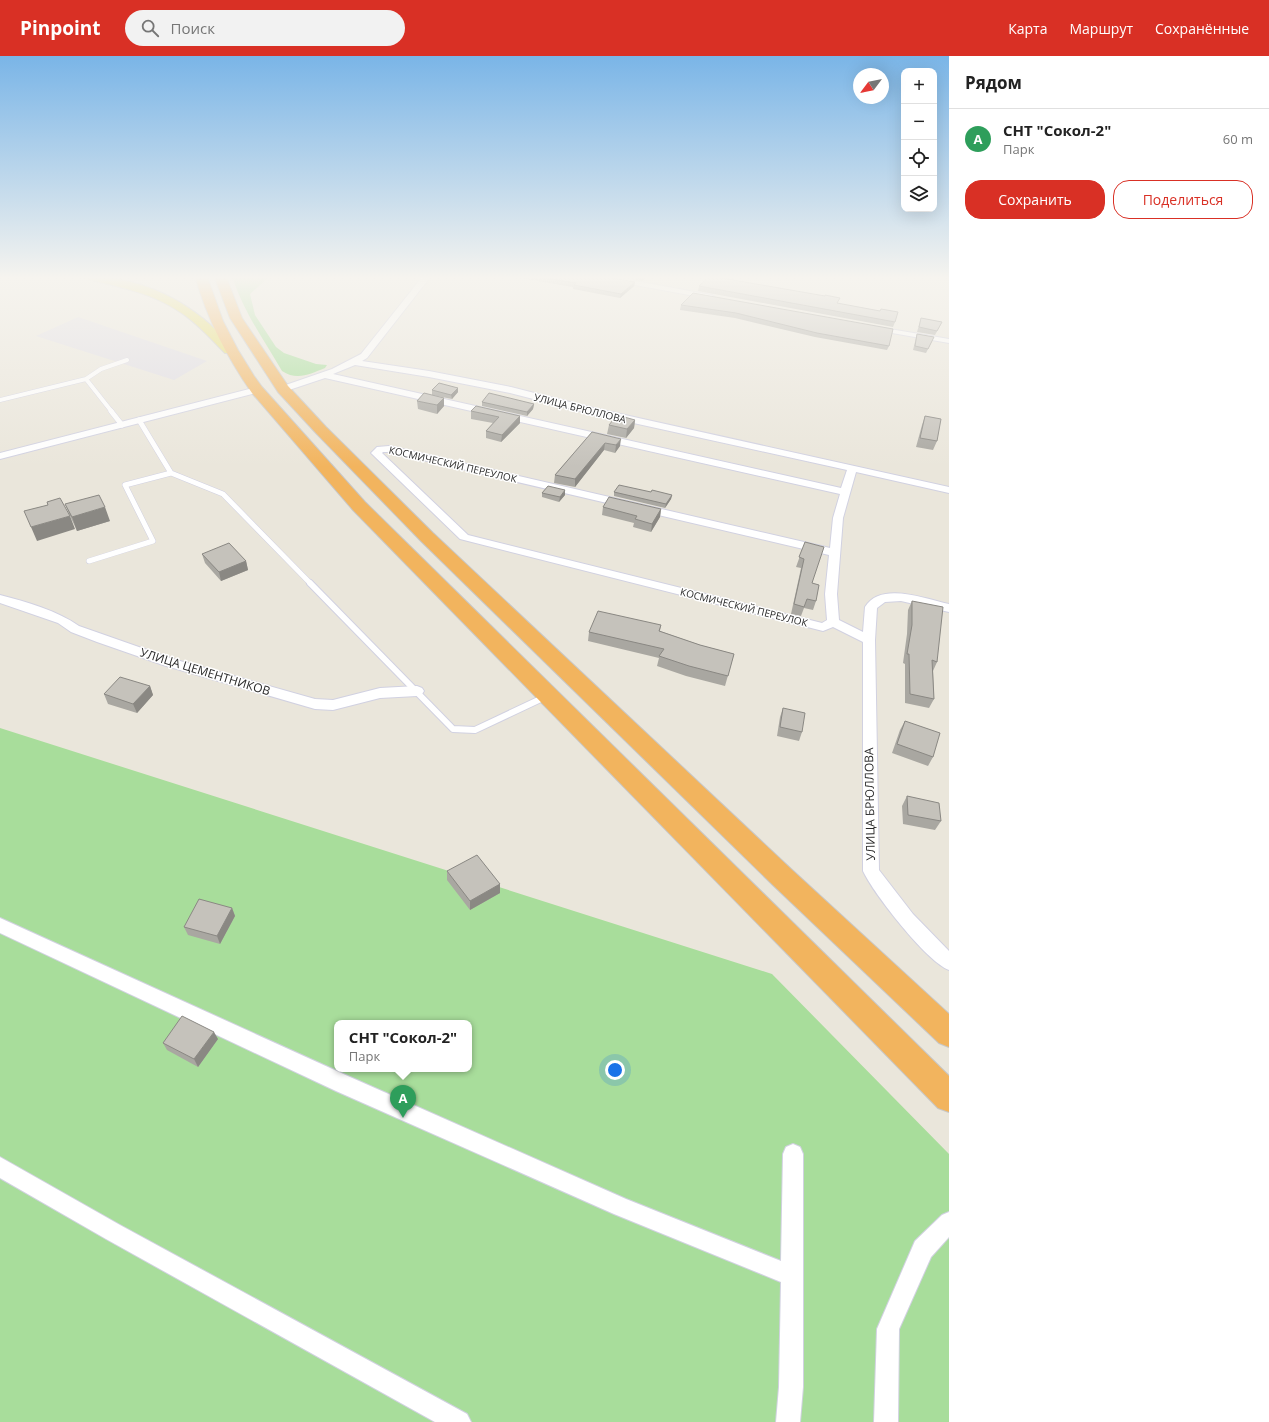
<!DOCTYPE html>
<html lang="ru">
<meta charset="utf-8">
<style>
body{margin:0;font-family:"Open Sans",sans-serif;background:#f2f2f2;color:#222}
.controls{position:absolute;right:12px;top:12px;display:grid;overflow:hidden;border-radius:8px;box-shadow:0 4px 16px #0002}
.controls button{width:36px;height:36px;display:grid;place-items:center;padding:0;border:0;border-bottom:1px solid #e0e0e0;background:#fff;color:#222;font:20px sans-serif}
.compass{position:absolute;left:853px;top:12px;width:36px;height:36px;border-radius:50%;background:#fff;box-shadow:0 4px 16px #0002;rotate:238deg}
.you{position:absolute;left:615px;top:1014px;width:14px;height:14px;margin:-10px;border:3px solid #fff;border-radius:50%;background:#1a73e8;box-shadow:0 0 0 6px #1a73e833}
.badge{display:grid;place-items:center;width:26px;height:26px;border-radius:50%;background:#d93025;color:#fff;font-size:13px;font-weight:700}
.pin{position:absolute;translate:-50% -33px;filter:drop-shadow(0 1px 2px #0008)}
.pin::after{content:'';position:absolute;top:21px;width:14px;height:12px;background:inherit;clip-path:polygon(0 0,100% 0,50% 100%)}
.popup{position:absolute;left:334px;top:964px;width:138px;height:52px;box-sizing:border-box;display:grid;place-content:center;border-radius:8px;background:#fff;filter:drop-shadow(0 1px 3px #0005);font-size:13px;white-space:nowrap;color:#767676}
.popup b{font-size:15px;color:#222}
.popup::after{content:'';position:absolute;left:50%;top:100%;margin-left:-8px;border:8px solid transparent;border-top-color:#fff}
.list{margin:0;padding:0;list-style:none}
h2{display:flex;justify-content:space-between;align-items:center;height:52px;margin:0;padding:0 16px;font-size:17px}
h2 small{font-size:13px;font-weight:400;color:#767676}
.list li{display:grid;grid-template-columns:26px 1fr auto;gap:12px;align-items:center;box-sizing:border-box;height:60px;padding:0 16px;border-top:1px solid #e0e0e0}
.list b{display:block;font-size:15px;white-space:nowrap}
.list p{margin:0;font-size:13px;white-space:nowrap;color:#767676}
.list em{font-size:13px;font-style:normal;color:#767676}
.actions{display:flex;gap:8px;padding:12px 16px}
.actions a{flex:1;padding:9px 0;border:1px solid #d93025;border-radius:16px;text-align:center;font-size:14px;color:#d93025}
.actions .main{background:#d93025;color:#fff}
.icon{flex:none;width:22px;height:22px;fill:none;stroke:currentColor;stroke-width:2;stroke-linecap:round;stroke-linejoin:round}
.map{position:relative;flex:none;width:949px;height:1366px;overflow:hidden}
header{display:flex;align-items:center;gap:24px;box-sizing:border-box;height:56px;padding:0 20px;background:#d93025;color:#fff}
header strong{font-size:19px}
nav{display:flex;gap:22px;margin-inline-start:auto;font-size:14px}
.search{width:280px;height:36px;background:#f2f2f2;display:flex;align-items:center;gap:10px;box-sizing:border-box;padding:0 14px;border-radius:22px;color:#767676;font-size:15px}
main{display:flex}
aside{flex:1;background:#fff}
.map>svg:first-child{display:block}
.industrial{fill:#dfdce3}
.green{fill:#a8dd9b;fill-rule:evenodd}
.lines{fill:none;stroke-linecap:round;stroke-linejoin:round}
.lane-far2-casing{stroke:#d1d1e1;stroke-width:5}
.lane-far1-casing{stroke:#d1d1e1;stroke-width:6}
.lane-casing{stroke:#d1d1e1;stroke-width:8}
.street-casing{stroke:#d1d1e1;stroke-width:2}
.primary-casing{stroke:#c7c7c7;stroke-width:2}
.highway-casing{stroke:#c7c7c7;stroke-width:2}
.lane-far2{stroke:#fff;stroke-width:4}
.lane-far1{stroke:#fff;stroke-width:5}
.lane{stroke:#fff;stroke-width:6}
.street{fill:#fff;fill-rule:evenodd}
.primary{fill:#e6db65;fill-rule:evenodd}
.highway{fill:#f2b45e;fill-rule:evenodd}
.wall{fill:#a9a7a1}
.shaded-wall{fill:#8a8883}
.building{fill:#c5c2bb;stroke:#8a8883}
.labels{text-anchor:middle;stroke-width:3;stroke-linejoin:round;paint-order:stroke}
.far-street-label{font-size:10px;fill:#292929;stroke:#fff}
.street-label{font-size:12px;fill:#292929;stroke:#fff}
</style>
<header>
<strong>Pinpoint</strong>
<div class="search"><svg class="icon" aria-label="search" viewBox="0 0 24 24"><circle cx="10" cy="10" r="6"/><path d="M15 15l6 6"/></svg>Поиск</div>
<nav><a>Карта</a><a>Маршрут</a><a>Сохранённые</a></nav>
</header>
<main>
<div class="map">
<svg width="949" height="1366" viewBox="0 0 949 1366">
<rect width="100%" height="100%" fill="#eae6db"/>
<path class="industrial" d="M 78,261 L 207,305 L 174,324 L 36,280 Z"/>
<path class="green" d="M 232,220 L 270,220 L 250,238 L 255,259 L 276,291 L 284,297 L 316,308 L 327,309 L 325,312 C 310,318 297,325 282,315 C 264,284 243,255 232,220 Z
M 0,672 L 772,918 L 949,1098 L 949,1366 L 0,1366 ZM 337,967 L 469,967 L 469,1013 L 337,1013 Z"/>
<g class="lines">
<g class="lane-far2-casing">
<path id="lane-far2" d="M 0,344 L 86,323
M 112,356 L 86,323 L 101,313 L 127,304"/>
</g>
<g class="lane-far1-casing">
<path id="lane-far1" d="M 111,355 L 122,369
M 171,417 L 223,438 L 311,528
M 89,505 L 153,485 L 125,429 L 171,417 L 139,364"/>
</g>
<g class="lane-casing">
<path id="lane" d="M 310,527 L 453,673 L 475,674 L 547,640"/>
</g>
<g class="street-casing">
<path id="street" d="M 423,220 L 431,220 L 367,302 L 362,305 L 429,315 L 511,331 L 589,351 L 949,431 L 949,437 L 856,416 L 843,462 L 837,538 L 839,564 L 863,576 L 865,551 C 881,525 925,543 949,548 L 949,556 L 901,545 L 885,546 L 877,552 L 875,584 L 879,814 L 913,858 L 949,895 L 949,914 C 926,905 874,838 863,815 L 863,586 L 833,571 L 823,575 L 460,483 L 371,397 L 377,391 L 389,390 L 830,492 L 833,462 L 840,438 L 325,322 L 286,335 L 280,335 L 279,333 L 280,331 L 332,313 L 361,298 ZM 355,309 L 429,321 L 510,337 L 588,357 L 847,414 L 841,432 L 333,318 ZM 383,396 L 389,396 L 829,499 L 825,538 L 827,564 L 822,567 L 468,479 L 382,397 Z
M 593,220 L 609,220 L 711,239 L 715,241 L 711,243 L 597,222 Z
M 872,270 L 949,283 L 949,287 L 875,274 L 871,272 Z
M 257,331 L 262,334 L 260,336 L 0,403 L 0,397 Z
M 0,539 C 27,546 56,554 79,570 L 173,603 L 315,643 L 333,644 L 380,632 L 417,630 L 422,632 L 424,635 L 422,638 L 417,640 L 380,642 L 333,654 L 315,653 L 163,609 L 97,586 L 71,576 L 58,567 L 0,547 Z
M 0,862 L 350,1021 L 626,1143 L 781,1205 L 783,1098 L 786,1091 L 793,1088 L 800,1091 L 803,1098 L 803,1331 L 800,1366 L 776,1366 L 779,1331 L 781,1226 L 614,1158 L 336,1035 L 0,877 Z
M 0,1101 L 120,1169 L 467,1358 L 471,1366 L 435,1366 L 106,1183 L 0,1122 Z
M 949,1156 L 949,1181 L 931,1201 L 899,1273 L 898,1366 L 874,1366 L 877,1273 L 915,1185 L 942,1159 Z"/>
</g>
<g class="primary-casing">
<path id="primary" d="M 82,220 C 133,219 181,240 217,275 C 224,281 232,287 237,294 L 235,297 L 225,297 C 211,283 197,267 180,256 C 151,236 117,231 84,222 Z"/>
</g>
<g class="highway-casing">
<path id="highway" d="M 195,220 L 207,220 L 223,265 L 238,294 L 254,320 L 262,331 L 365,446 L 949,1020 L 949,1056 L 938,1052 L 353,454 L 252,337 C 227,301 207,263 195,220 Z
M 214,220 L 226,220 L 242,262 L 288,330 L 326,371 L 433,477 L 791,813 L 949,958 L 949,991 L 939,987 L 773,829 L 421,485 L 316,377 L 278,336 L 230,262 Z"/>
</g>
<use href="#lane-far2" class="lane-far2"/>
<use href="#lane-far1" class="lane-far1"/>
<use href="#lane" class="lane"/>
<use href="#street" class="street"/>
<use href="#primary" class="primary"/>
<use href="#highway" class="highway"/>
</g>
<path class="wall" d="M 496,220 L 601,220 L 634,230 L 620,242 L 573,233 L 573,231 L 526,223 Z
M 617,220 L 647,220 L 642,225 Z
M 699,230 L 838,247 L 895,266 L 893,271 L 698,235 Z
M 693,237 L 889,290 L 887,294 L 815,281 L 735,262 L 680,254 L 681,249 Z
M 921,262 L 942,266 L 935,279 L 917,276 Z
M 917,278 L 934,281 L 926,297 L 913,294 Z
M 432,334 L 458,336 L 452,343 L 432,339 Z
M 417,345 L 444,350 L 437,358 L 418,353 Z
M 482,346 L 534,348 L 533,353 L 527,360 L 482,350 Z
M 471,355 L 520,360 L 520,367 L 501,386 L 486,382 L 486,375 L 493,367 L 471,363 Z
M 925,360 L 937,385 L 933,394 L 916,391 L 922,369 Z
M 635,364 L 634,372 L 626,382 L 607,378 L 609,369 Z
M 592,376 L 620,390 L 615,397 L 604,394 L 575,431 L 554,427 L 555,419 Z
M 614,436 L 672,439 L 671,443 L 665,452 L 614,440 Z
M 542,437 L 565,439 L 559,446 L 542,441 Z
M 65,448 L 110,465 L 77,475 L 71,462 Z
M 603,451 L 661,453 L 660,461 L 651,476 L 633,471 L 634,467 L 602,459 Z
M 805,486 L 812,527 L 816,545 L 813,554 L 804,552 L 801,560 L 791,558 L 801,512 L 796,511 Z
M 202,498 L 246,505 L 248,514 L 221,525 L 205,507 Z
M 912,545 L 937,606 L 933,615 L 934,643 L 929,652 L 905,647 L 905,608 L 903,607 L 907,578 L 908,554 Z
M 661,569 L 660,575 L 700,589 L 734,598 L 725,630 L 686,620 L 657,610 L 659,602 L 588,585 L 589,576 Z
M 150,630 L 153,639 L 137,657 L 108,648 L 104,638 Z
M 783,652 L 802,676 L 799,685 L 777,680 L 780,661 Z
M 905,665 L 933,701 L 928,710 L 892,697 L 900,674 Z
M 907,740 L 941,765 L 935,774 L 903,768 L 902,750 Z
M 447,815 L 500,828 L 500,837 L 470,854 L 447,824 Z
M 232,852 L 235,860 L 220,888 L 188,879 L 184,871 Z
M 218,983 L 198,1011 L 167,994 L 163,987 Z"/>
<path class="shaded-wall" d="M 642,220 L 647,220 L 642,225 Z
M 635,226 L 634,230 L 620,242 L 621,238 Z
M 458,332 L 458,336 L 452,343 L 451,339 Z
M 444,342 L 444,350 L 437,358 L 437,349 Z
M 534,348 L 533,353 L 527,360 L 527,356 Z
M 520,360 L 520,367 L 501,386 L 502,379 Z
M 635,364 L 634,372 L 626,382 L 627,373 Z
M 621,383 L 620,390 L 615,397 L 616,389 Z
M 605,387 L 604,394 L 575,431 L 575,423 Z
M 565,434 L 565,439 L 559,446 L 560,441 Z
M 672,439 L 671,443 L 665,452 L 666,448 Z
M 105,451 L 110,465 L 77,475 L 72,461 Z
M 661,453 L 660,461 L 651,476 L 652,468 Z
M 70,460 L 75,473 L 37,485 L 31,471 Z
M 246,505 L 248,514 L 221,525 L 219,516 Z
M 150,630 L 153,639 L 137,657 L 133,648 Z
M 500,828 L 500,837 L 470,854 L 470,845 Z
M 232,852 L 235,860 L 220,888 L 217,880 Z
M 214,976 L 218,983 L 198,1011 L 194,1003 Z"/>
<path class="building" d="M 533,220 L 601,220 L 635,226 L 621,238 L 574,229 L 576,227 Z
M 710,220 L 825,240 L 825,239 L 840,242 L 837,247 L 880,255 L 881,253 L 898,256 L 895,266 L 699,230 Z
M 693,237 L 893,273 L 889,290 L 817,277 L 736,257 L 681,249 Z
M 921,262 L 942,266 L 937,275 L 919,271 Z
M 917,278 L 934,281 L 928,293 L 915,290 Z
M 439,327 L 458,332 L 451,339 L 432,334 Z
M 424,337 L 444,342 L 437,349 L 417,345 Z
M 489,337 L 534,348 L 527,356 L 482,346 Z
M 476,350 L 520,360 L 502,379 L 486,375 L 499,361 L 471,355 Z
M 617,359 L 635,364 L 627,373 L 609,369 Z
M 925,360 L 941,363 L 937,385 L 920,382 Z
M 592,376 L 621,383 L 616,389 L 605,387 L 575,423 L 555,419 Z
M 619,429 L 651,436 L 652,434 L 672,439 L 666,448 L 614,436 Z
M 548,430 L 565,434 L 560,441 L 542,437 Z
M 99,439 L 105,451 L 72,461 L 65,448 Z
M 609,441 L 661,453 L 652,468 L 635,463 L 637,460 L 603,451 Z
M 60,442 L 70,460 L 31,471 L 24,455 L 48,449 L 47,446 Z
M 805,486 L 824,491 L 812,527 L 819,529 L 816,545 L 807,543 L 804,551 L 794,548 L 804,503 L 799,501 Z
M 229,487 L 246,505 L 219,516 L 202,498 Z
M 912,545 L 943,551 L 937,606 L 932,604 L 934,643 L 910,638 L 909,598 L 907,598 L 912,569 Z
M 598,555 L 661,569 L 659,575 L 700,589 L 734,598 L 728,620 L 689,610 L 659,600 L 664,593 L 589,576 Z
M 120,621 L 150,630 L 133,648 L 104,638 Z
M 783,652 L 805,657 L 802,676 L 780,671 Z
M 905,665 L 940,677 L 933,701 L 897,688 Z
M 907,740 L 939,747 L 941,765 L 908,759 Z
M 477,799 L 500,828 L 470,845 L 447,815 Z
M 199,843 L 232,852 L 217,880 L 184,871 Z
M 182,960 L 214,976 L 194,1003 L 163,987 Z"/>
<linearGradient id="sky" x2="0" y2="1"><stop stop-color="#7ab5e7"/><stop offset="0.54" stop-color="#f6f4ef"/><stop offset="1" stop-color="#f6f4ef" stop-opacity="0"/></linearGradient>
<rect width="949" height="411" fill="url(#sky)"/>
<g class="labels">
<g class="far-street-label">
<text transform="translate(580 352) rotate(14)" y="4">УЛИЦА БРЮЛЛОВА</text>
<text transform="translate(453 408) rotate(13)" y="4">КОСМИЧЕСКИЙ ПЕРЕУЛОК</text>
<text transform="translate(744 551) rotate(14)" y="4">КОСМИЧЕСКИЙ ПЕРЕУЛОК</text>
</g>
<g class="street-label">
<text transform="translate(205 616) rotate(17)" y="4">УЛИЦА ЦЕМЕНТНИКОВ</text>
<text transform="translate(870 748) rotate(-91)" y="4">УЛИЦА БРЮЛЛОВА</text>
</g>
</g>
</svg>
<div class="controls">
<button>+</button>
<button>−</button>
<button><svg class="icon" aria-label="locate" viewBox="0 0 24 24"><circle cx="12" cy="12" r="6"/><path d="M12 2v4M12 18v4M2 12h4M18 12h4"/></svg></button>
<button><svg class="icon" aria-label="layers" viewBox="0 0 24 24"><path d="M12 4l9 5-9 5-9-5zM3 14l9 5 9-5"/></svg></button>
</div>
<svg class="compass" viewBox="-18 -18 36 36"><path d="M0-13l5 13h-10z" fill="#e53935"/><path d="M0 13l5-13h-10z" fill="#767676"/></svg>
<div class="you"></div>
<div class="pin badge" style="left:403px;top:1062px;background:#2e9e5b">A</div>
<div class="popup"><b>СНТ &quot;Сокол-2&quot;</b>Парк</div>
</div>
<aside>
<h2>Рядом<small></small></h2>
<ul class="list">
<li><span class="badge" style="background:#2e9e5b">A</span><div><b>СНТ &quot;Сокол-2&quot;</b><p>Парк</p></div><em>60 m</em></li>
</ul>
<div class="actions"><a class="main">Сохранить</a><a>Поделиться</a></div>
</aside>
</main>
